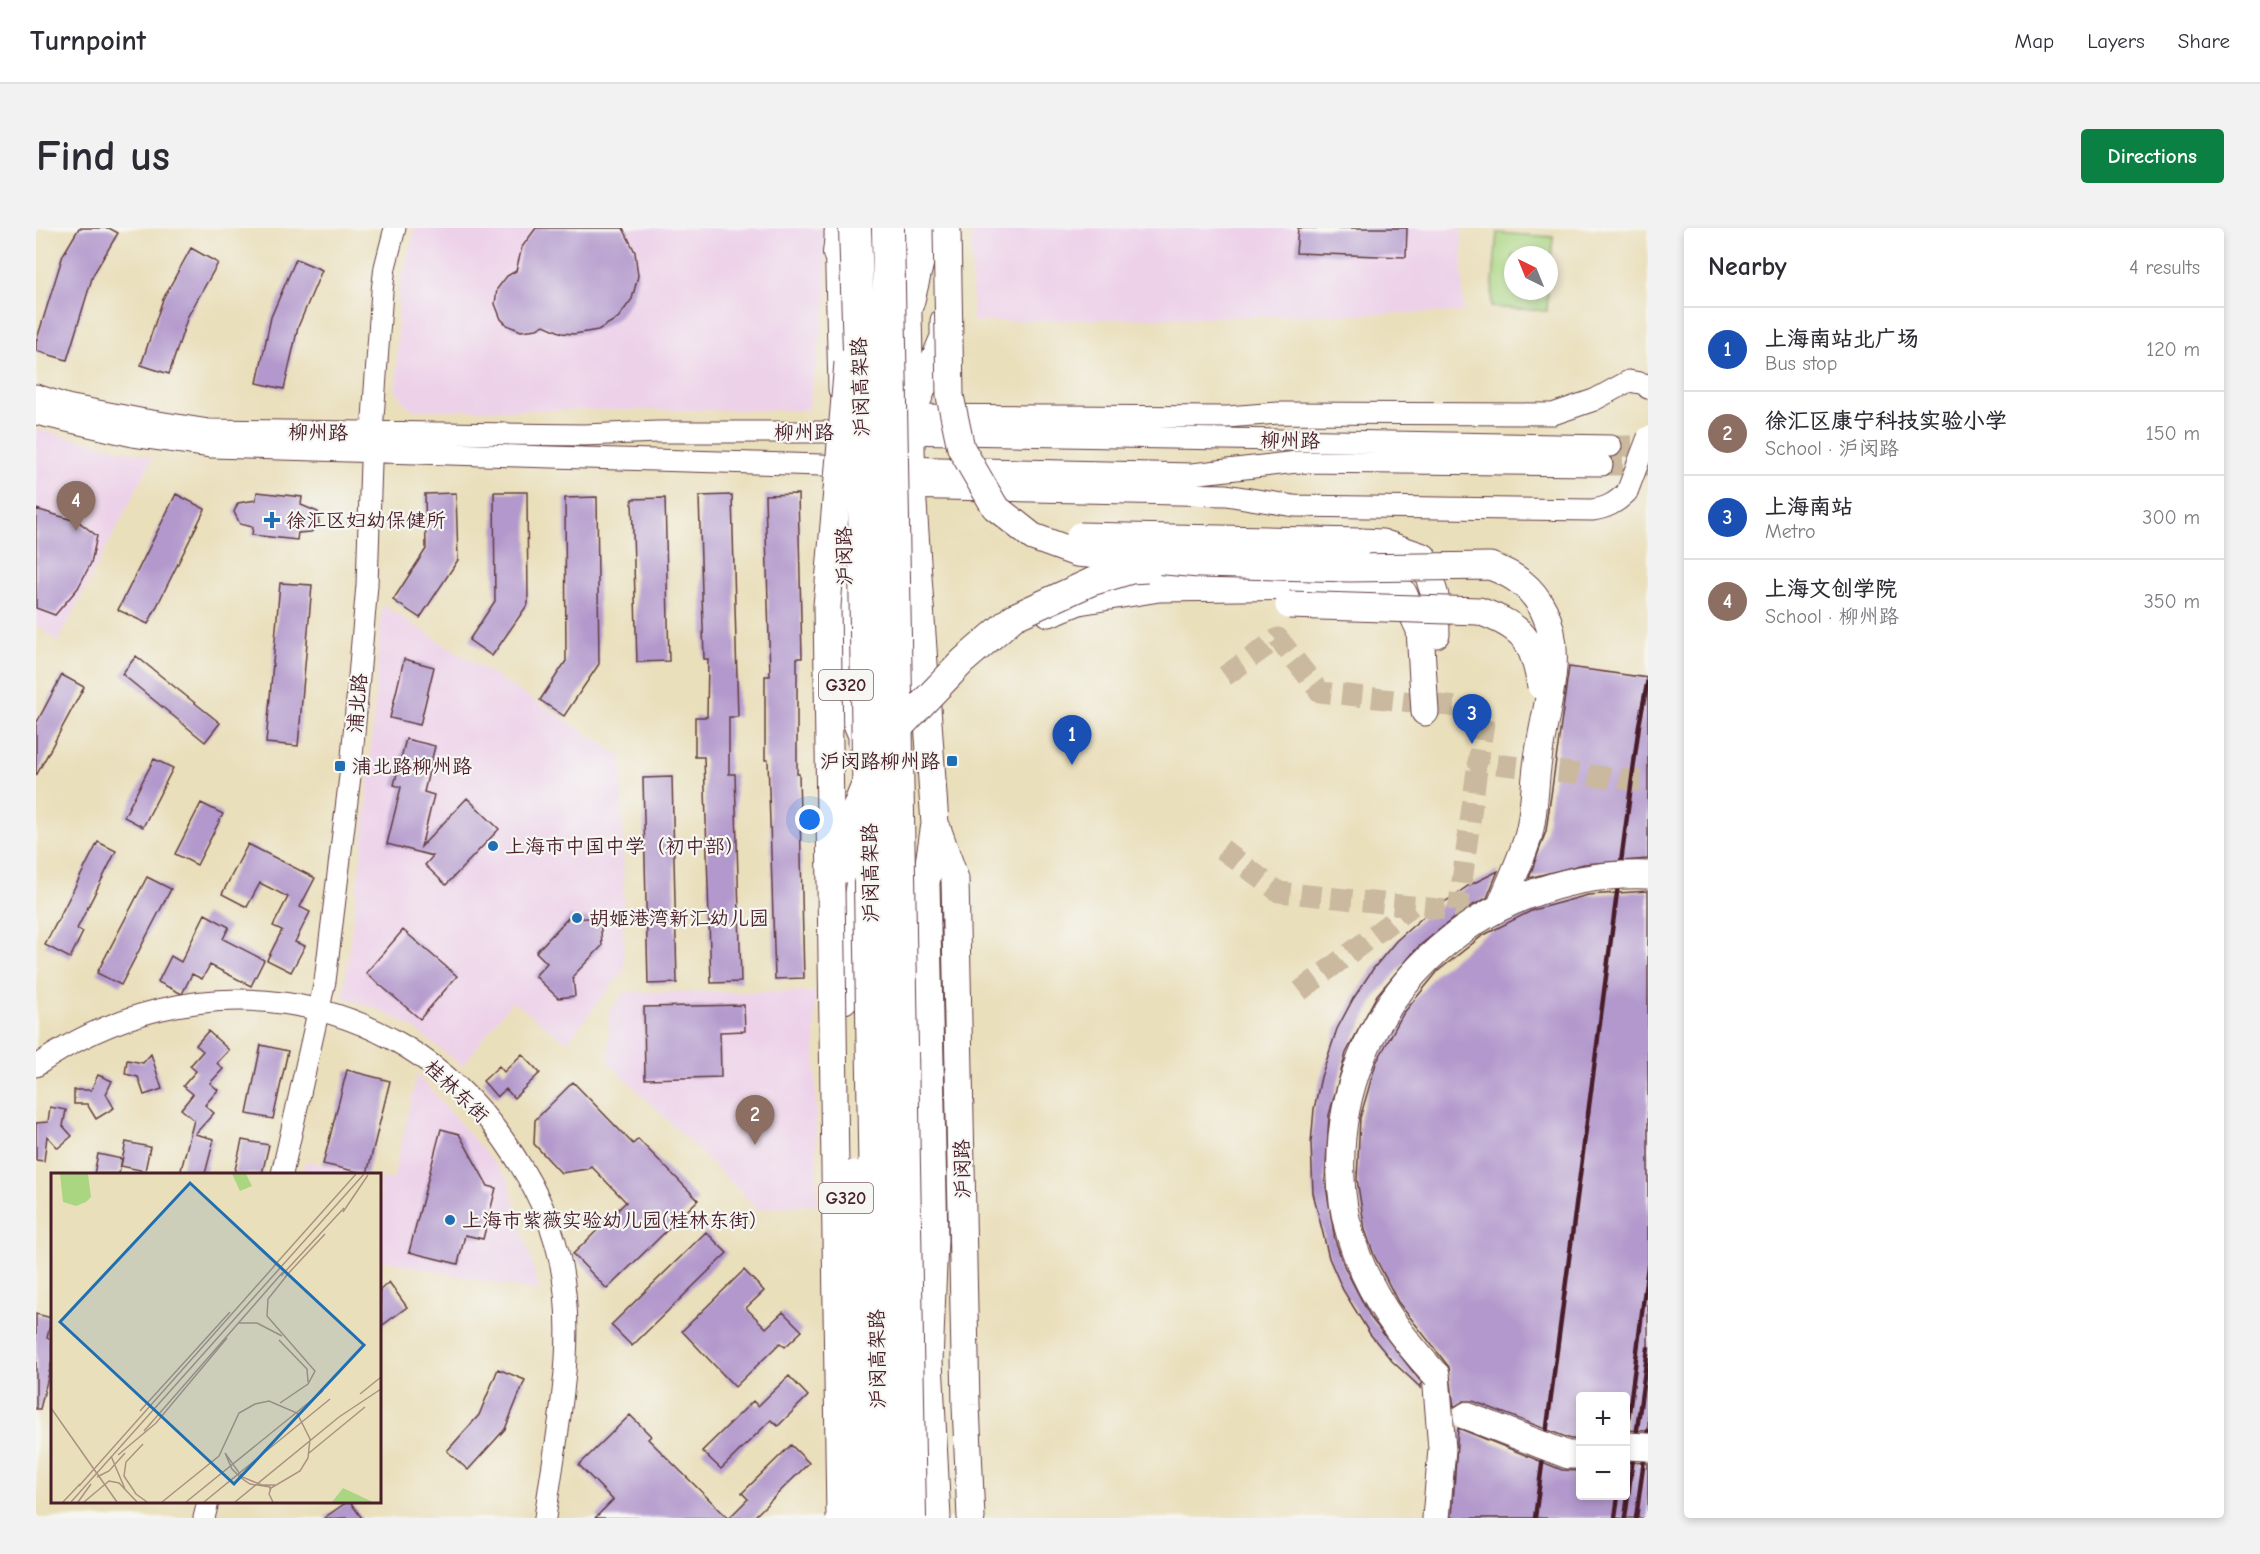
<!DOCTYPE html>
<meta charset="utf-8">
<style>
body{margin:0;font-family:"Comic Neue","LXGW WenKai TC",sans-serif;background:#f2f2f3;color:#2b2b33}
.controls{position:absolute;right:18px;bottom:18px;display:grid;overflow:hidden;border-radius:6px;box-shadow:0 3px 9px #0003}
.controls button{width:54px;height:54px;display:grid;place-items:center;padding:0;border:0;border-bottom:2px solid #e1e1e2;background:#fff;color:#2b2b33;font:30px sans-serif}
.compass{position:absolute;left:1468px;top:18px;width:54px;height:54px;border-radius:50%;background:#fff;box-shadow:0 3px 9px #0003;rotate:317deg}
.you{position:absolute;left:774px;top:592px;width:21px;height:21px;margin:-15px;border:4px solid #fff;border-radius:50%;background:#1a73e8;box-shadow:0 0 0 9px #1a73e833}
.badge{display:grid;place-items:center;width:39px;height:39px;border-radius:50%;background:#0b8043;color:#fff;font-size:20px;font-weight:700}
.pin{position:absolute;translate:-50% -50px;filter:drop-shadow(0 2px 3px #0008)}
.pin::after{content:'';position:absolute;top:32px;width:21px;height:18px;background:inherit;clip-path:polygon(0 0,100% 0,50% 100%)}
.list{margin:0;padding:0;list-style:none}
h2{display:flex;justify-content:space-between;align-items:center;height:78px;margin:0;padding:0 24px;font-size:26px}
h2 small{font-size:20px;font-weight:400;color:#7c7c81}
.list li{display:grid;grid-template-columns:39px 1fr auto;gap:18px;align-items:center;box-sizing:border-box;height:84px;padding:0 24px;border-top:2px solid #e1e1e2}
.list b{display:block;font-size:22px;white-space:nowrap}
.list p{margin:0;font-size:20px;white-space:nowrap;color:#7c7c81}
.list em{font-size:20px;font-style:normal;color:#7c7c81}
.map{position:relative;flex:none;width:1612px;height:1290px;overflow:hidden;border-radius:6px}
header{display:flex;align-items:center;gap:36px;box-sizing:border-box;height:84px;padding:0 30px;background:#fff;border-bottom:2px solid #e1e1e2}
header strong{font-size:28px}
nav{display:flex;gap:33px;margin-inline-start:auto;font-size:21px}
.intro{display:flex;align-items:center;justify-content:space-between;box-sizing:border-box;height:144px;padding:0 36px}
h1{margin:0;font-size:42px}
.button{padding:15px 27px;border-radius:6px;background:#0b8043;color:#fff;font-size:21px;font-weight:700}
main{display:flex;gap:36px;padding:0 36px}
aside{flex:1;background:#fff;border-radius:6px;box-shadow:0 3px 9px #0003}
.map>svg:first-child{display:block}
.built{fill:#edd1e9}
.green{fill:#aad682;stroke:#7a7a56;stroke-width:1.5}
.building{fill:#b298cc}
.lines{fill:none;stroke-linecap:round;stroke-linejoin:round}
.minor-tunnel{stroke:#cab99e;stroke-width:21;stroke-dasharray:21 10;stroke-linecap:butt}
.minor-casing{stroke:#623c41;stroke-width:23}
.major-casing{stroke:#623c41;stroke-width:29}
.highway-casing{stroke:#623c41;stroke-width:34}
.minor{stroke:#fff;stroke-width:21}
.major{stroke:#fff;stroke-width:27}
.highway{stroke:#fff;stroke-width:32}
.rail{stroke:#4a1f2b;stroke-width:4.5}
.minor-bridge-casing{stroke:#623c41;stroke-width:23;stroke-linecap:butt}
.major-bridge-casing{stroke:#623c41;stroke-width:29;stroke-linecap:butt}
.highway-bridge-casing{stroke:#623c41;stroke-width:34;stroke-linecap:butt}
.minor-bridge{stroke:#fff;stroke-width:21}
.major-bridge{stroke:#fff;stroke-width:27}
.highway-bridge{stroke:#fff;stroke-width:32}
.poi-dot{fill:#1f6fb2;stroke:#f6f6f2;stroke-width:2}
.labels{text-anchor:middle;stroke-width:4.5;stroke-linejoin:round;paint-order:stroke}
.shield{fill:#f6f6f2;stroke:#7e6067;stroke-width:1.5}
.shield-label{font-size:18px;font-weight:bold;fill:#4a1f2b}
.street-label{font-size:20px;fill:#4a1f2b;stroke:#f6f6f2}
.poi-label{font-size:20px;fill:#4a1f2b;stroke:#f6f6f2;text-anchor:start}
.inset-road{fill:none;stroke:#aa9281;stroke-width:1.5}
.view{fill:#1f6fb2;fill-opacity:0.15;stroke:#1f6fb2;stroke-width:3}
.inset-edge{fill:none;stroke:#4a1f2b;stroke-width:3}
</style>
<header>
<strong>Turnpoint</strong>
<nav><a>Map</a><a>Layers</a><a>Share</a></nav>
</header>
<div class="intro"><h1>Find us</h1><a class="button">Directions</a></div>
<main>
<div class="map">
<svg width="1612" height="1290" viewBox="0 0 1612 1290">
<rect width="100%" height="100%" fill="#f6f6f2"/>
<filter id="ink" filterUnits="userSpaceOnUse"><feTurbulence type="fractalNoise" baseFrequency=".0167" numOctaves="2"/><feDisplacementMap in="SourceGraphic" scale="12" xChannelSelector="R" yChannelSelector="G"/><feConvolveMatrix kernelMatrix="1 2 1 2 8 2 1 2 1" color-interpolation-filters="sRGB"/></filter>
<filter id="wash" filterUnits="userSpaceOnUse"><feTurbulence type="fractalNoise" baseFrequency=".008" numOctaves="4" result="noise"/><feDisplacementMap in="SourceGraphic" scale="24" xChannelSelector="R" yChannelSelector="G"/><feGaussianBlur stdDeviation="1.35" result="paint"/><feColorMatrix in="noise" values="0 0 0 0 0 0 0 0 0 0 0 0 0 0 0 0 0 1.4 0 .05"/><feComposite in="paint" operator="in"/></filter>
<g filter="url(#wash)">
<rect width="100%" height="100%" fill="#eadfbb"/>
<path class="built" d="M 379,0 L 789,0 L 791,73 L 772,182 L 379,182 L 368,175 L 360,162 L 363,60 Z
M 935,0 L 1426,0 L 1427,84 L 937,94 Z
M 0,201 L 117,229 L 22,414 L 0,396 Z
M 346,377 L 586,528 L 588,742 L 531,814 L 476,773 L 426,838 L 375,798 L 344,782 L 307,769 L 329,599 Z
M 589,764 L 779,764 L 781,976 L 722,981 L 573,835 L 573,783 Z
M 381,846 L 472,951 L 504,1064 L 344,1032 L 344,949 L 357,952 Z
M 269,933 L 331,946 L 266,946 Z"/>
<path class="green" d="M 1461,5 L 1517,9 L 1513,56 L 1513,27 L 1477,27 L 1477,63 L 1512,63 L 1511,83 L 1455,79 Z"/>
<g id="blocks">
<path class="building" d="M 43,0 L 73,0 L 82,5 L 57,47 L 31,132 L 0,123 L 0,114 L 27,27 Z
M 500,0 L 587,0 L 599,24 L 602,48 L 596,71 L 582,90 L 562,102 L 538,106 L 526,105 L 508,97 L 501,101 L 485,103 L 471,97 L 465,91 L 459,76 L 461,61 L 471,48 L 480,43 L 486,19 Z
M 1262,0 L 1371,0 L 1370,29 L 1260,25 Z
M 155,20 L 182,35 L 152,88 L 133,146 L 105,137 L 127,71 Z
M 260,31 L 286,42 L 262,99 L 248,161 L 221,155 L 235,89 Z
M 221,264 L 266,269 L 265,277 L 282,284 L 283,298 L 275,304 L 262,305 L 261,312 L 216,307 L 217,299 L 204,296 L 198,284 L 202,275 L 220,272 Z
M 458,264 L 491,264 L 492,376 L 456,428 L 433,412 L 459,373 Z
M 420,265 L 422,332 L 384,390 L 357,372 L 390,321 L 389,266 Z
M 140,266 L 169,281 L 112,396 L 82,382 Z
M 762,266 L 766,430 L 761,430 L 761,546 L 763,546 L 768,750 L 739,751 L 732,532 L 729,532 L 729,448 L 734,448 L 729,267 Z
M 696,267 L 702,489 L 693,489 L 693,546 L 699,546 L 705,754 L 675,755 L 668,529 L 659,529 L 659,489 L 671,489 L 672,431 L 668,431 L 663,268 Z
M 561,269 L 563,436 L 528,488 L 504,472 L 530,433 L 529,270 Z
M 629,270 L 633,433 L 601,434 L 596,271 Z
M 0,281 L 43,294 L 61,308 L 55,335 L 42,360 L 19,387 L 0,380 Z
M 244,355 L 276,357 L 262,518 L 230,515 Z
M 100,428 L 184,495 L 169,514 L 86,446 Z
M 368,431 L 398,439 L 384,497 L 354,490 Z
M 1533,439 L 1612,450 L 1612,631 L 1548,636 L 1493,650 L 1510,603 Z
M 26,447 L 48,459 L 0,548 L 0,496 Z
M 370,511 L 399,518 L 388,564 L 398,567 L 385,619 L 431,570 L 463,601 L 410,657 L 389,637 L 397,628 L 351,616 L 365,559 L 358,557 Z
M 118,531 L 137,540 L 107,599 L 88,589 Z
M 636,549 L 641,755 L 612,756 L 607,550 Z
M 165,575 L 187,586 L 161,637 L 139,626 Z
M 62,614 L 80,623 L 41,701 L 47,704 L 34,730 L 9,717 Z
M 212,616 L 279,650 L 264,679 L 274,684 L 259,714 L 269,718 L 255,744 L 231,732 L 246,702 L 237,698 L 252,669 L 224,655 L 211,679 L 186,666 Z
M 1462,643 L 1451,670 L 1428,682 L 1382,719 L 1341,767 L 1310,825 L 1293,887 L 1289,953 L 1299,1012 L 1309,1040 L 1335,1090 L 1385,1154 L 1385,1160 L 1356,1133 L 1334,1106 L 1307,1062 L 1293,1030 L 1277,965 L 1275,915 L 1278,881 L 1285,849 L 1301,801 L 1317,771 L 1337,741 L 1360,713 L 1387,689 L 1432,658 Z
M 111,649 L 135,661 L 85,757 L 61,745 Z
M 1612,663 L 1612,1203 L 1590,1202 L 1590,1168 L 1545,1168 L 1545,1211 L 1535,1211 L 1437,1173 L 1428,1173 L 1418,1179 L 1413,1139 L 1362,1074 L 1338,1027 L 1329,1002 L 1321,951 L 1324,890 L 1340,835 L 1367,786 L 1402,743 L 1446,708 L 1497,682 L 1552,667 Z
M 169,686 L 193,699 L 187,711 L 228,732 L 215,758 L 174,737 L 166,751 L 156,746 L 146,766 L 122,754 L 135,728 L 145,734 Z
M 535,687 L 538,691 L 564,689 L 566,718 L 537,748 L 539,768 L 522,770 L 499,748 L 511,735 L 500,724 Z
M 367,702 L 421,748 L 384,791 L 330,745 Z
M 708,777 L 709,803 L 684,804 L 685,849 L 609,851 L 608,779 Z
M 172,803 L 193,822 L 181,835 L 187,841 L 174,855 L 182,862 L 169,877 L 178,885 L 159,906 L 178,911 L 169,946 L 144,946 L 158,892 L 145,881 L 157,866 L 147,858 L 160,843 L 154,838 L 167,823 L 160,817 Z
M 225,817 L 252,823 L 237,891 L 211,886 Z
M 115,826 L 126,861 L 108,867 L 102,849 L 89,846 L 91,832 L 107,835 Z
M 486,826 L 504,845 L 478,870 L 470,861 L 461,869 L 447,853 L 463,838 L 468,844 Z
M 311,842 L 354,853 L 331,946 L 287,936 Z
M 62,847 L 76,853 L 70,866 L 78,880 L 60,891 L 51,876 L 38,876 L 38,862 L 55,862 Z
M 537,854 L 597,916 L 602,911 L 662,972 L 571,1061 L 537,1026 L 590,974 L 555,938 L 551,941 L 525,945 L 498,916 L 499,892 Z
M 14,879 L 30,882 L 27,898 L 36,908 L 22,920 L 11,908 L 8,933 L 0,932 L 0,895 L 12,894 Z
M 405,901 L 423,906 L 452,958 L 460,960 L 447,1011 L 429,1007 L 422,1036 L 373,1024 Z
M 206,912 L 233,917 L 226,946 L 198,946 Z
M 90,914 L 114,919 L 109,943 L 85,938 Z
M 62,926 L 86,931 L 83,946 L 58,946 Z
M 670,1004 L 691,1025 L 596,1118 L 575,1097 Z
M 708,1042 L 728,1063 L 710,1080 L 730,1100 L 747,1084 L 766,1103 L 749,1119 L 744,1115 L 699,1159 L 646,1103 Z
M 353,1054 L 371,1079 L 344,1099 L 344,1062 Z
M 0,1086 L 16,1090 L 11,1110 L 16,1111 L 16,1133 L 4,1181 L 0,1181 Z
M 462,1141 L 489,1152 L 469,1201 L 432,1242 L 411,1223 L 443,1187 Z
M 753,1148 L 772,1168 L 742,1198 L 735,1192 L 685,1241 L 666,1223 L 717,1173 L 722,1178 Z
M 594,1187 L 615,1208 L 612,1211 L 692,1290 L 559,1290 L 577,1272 L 543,1237 Z
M 1422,1200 L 1526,1242 L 1545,1243 L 1545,1268 L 1590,1268 L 1590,1234 L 1612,1235 L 1612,1290 L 1416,1290 Z
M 755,1217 L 773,1235 L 717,1290 L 693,1290 L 712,1271 L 706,1265 Z
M 311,1274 L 314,1274 L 326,1290 L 288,1290 Z"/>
</g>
</g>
<g filter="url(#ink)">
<use href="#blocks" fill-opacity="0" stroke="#623c41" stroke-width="1.5"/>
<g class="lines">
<path class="minor-tunnel" d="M 1575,218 L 1612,218
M 1566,237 L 1612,237
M 1189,448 L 1242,410 L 1284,464 L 1450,482 L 1442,534 L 1612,554
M 1186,621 L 1243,664 L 1422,683 L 1442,534
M 1264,763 L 1376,678"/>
<g class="minor-casing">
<path id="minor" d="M 0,167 L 31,177 L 104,191 L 173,202 L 548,207 L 622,204 L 821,204
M 0,186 L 97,208 L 176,219 L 818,238
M 860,187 L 1191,189 L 1242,185 L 1517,186 L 1558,172 L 1593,153 L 1609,156 L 1612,160
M 861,205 L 1575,218
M 861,239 L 1156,246 L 1261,234 L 1566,237
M 861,260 L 1190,267 L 1258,278 L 1556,282 C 1571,280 1580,275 1591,264
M 0,838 C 154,730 357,755 467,911 C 492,946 513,985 523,1028 C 543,1113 520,1205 509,1290
M 246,946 L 289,753 L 315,540 L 331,357 L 336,204 L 346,63 L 349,39 L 359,0
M 168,1290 L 172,1274"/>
</g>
<g class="major-casing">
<path id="major" d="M 870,0 L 876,261 L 899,596 L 890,655 L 898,1012 L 893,1134 L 901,1290
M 802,4 L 806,161
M 879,178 L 908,109 L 908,93
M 808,298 L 810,469 L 826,508 L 826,515
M 1325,314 L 1346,315 L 1387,329 L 1399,368 L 1400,406
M 1013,385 L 1043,373 L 1123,360 L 1352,357 L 1367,365 L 1384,402 L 1389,484
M 901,600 L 919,651 L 930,1177 L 935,1290
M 808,772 L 808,747 L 825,653
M 1400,1290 L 1406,1221 L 1400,1147"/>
</g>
<g class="highway-casing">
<path id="highway" d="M 803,25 L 806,0
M 872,74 L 887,11 L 887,0"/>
</g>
<use href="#minor" class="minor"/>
<use href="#major" class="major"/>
<use href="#highway" class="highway"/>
<path class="rail" d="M 1590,1208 L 1612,1038
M 1499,1290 L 1603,497 L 1612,451
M 1579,1290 L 1582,1268
M 1589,1290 L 1612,1120
M 1600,1290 L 1612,1203"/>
<g class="minor-bridge-casing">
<path id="minor-bridge" d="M 1591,264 L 1612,209"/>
</g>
<g class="major-bridge-casing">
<path id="major-bridge" d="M 911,1 L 914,168 L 925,220 L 959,279 L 997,309 L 1041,325 L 1163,336 L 1314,340 L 1454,338 C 1479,347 1496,359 1508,383 C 1530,428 1507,486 1502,532 C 1498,557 1499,585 1492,609 C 1485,632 1474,655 1465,677
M 1044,308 L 1325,314
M 1253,377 L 1443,383 C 1488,399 1497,412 1505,458
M 854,513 L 861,502 L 927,433 L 978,389 L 1055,354 L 1095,342 L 1111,341
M 809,641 C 808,613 818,583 829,557
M 818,946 L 828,1290
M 1400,1147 C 1350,1094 1308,1028 1305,951 C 1297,777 1441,641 1612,647
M 1431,1188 L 1532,1227 L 1544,1227
M 1590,1218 L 1612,1219
M 804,1290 L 791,378 L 812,135"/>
</g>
<g class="highway-bridge-casing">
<path id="highway-bridge" d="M 819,0 L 828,276 L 844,1290
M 852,0 L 874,1290"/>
</g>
<use href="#minor-bridge" class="minor-bridge"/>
<use href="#major-bridge" class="major-bridge"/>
<use href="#highway-bridge" class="highway-bridge"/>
</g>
</g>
<g class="poi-dot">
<path d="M233 283h6v6h6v6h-6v6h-6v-6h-6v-6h6z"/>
<rect x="910" y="527" width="12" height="12" rx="3"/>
<rect x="298" y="532" width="12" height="12" rx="3"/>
<circle cx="457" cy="618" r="6"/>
<circle cx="541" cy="690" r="6"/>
<circle cx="414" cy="992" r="6"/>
</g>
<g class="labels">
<g class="shield">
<rect x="783" y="442" width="54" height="30" rx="4.5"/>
<rect x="783" y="955" width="54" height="30" rx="4.5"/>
</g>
<g class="shield-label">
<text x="810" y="463">G320</text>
<text x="810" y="976">G320</text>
</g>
<g class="street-label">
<text transform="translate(824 159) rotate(-92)" y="7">沪闵高架路</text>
<text transform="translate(282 204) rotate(1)" y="7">柳州路</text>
<text x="768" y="211">柳州路</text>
<text transform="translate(1254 212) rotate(1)" y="7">柳州路</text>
<text transform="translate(808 328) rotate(-91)" y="7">沪闵路</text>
<text transform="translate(321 475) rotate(-85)" y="7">浦北路</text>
<text transform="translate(834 645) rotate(-91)" y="7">沪闵高架路</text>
<text transform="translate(421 863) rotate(44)" y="7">桂林东街</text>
<text transform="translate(926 941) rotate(-91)" y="7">沪闵路</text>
<text transform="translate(841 1131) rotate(-91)" y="7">沪闵高架路</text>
</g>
<g class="poi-label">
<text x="250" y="299">徐汇区妇幼保健所</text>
<text x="904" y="540" text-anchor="end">沪闵路柳州路</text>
<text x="316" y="545">浦北路柳州路</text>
<text x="469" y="625">上海市中国中学（初中部）</text>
<text x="553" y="697">胡姬港湾新汇幼儿园</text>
<text x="426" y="999">上海市紫薇实验幼儿园(桂林东街)</text>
</g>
</g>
<g transform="translate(15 945)">
<rect width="330" height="330" fill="#eadfbb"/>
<path d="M 9,1 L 37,1 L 40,24 L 35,29 L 25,33 L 12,29 ZM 181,1 L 195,1 L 201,13 L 189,18 ZM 292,315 L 322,329 L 281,329 Z" fill="#aad682"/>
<path class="inset-road" d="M 292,39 L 317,2M 223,93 L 305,1M 230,103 L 293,35M 234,104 L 274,61M 187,150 L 206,150 L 231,163M 228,167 L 256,196 L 257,209M 309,221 L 330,204M 229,230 L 257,211 L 264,198 L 216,143 L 217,126 L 237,101M 0,235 L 66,329M 89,238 L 179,139M 93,258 L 232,99M 92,271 L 75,289 L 73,303 L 85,321 L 96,329M 258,280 L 314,234M 67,282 L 105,250 L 176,165M 60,283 L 74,316M 46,304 L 58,298 L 74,280M 28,313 L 226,90M 219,317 L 219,314 L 199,311 L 190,305 L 181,296 L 174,280 L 191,304 L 211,312 L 224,312M 12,329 L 29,311M 20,329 L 313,1M 27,329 L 40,311M 33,329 L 58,308 L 68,310 L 86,329M 111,329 L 168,283 L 188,240 L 204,231 L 218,228 L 246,240 L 259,266 L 257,285 L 249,298 L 220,315 L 218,321 L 222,329M 135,329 L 272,218M 153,329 L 279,226M 184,329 L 288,244 L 330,216"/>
<path class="view" d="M 139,10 L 313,172 L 183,311 L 9,149 Z"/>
<rect width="330" height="330" class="inset-edge"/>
</g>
</svg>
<div class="controls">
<button>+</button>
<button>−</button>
</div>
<svg class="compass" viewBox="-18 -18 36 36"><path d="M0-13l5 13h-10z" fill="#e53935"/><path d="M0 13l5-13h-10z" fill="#7c7c81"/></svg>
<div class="you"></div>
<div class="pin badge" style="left:1036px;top:537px;background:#1a4fb4">1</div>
<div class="pin badge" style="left:719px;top:917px;background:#8d6e63">2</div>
<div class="pin badge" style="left:1436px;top:516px;background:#1a4fb4">3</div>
<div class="pin badge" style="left:40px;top:303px;background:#8d6e63">4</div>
</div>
<aside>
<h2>Nearby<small>4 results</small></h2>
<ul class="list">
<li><span class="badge" style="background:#1a4fb4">1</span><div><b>上海南站北广场</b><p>Bus stop</p></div><em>120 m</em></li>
<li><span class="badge" style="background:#8d6e63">2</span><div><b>徐汇区康宁科技实验小学</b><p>School · 沪闵路</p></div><em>150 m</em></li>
<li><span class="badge" style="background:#1a4fb4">3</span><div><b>上海南站</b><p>Metro</p></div><em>300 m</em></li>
<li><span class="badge" style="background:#8d6e63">4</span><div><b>上海文创学院</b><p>School · 柳州路</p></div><em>350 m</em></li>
</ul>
</aside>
</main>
